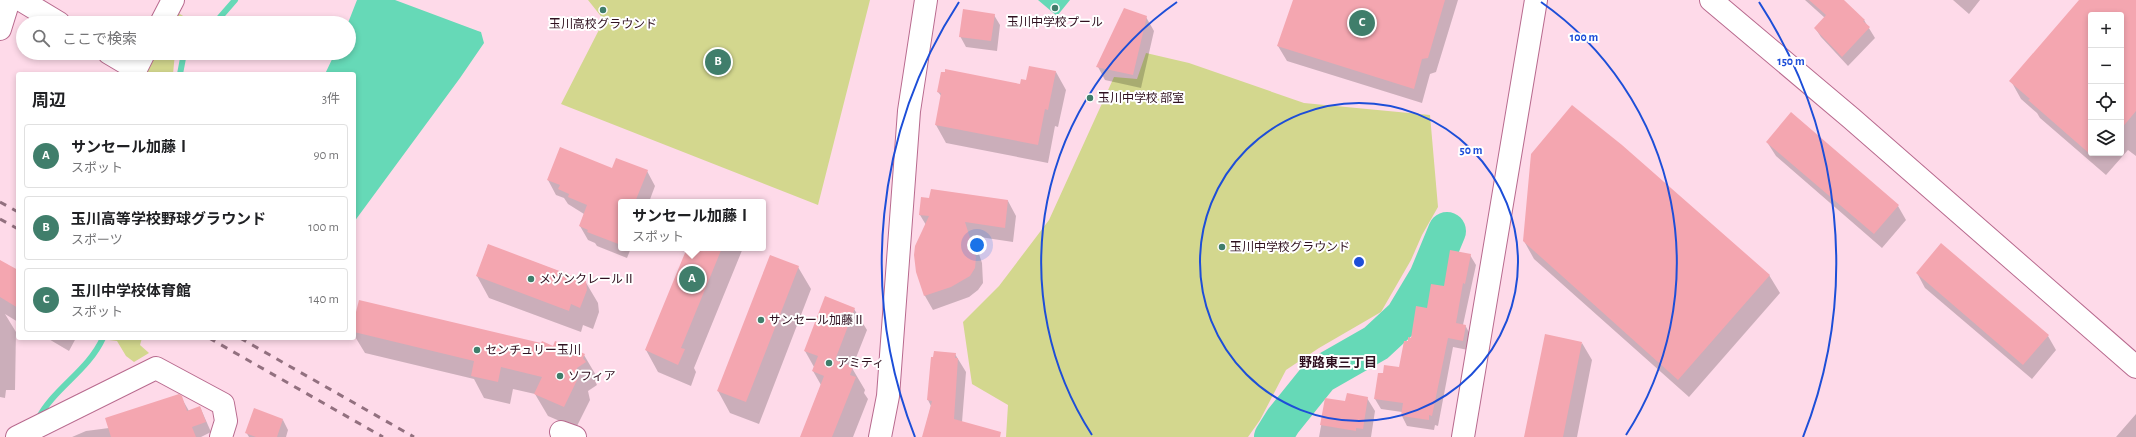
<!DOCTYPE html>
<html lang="ja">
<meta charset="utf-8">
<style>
body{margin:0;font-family:"Alegreya Sans","Noto Sans JP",sans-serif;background:#f6f6f6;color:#202124}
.controls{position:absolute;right:12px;top:12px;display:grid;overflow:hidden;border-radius:4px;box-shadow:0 2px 6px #0003}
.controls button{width:36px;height:36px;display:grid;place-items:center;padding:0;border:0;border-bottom:1px solid #e0e0e0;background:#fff;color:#202124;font:20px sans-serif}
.you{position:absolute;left:977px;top:245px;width:14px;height:14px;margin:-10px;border:3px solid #fff;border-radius:50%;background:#1a73e8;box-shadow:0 0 0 6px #1a73e833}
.badge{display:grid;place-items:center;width:26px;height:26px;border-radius:50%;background:#407e6b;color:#fff;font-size:13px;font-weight:700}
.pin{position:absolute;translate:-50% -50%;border:2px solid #fff;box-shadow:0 1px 4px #0006}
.popup{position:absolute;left:618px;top:199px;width:148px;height:52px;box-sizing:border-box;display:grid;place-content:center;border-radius:4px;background:#fff;filter:drop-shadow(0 1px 3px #0005);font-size:13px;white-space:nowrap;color:#757577}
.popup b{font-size:15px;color:#202124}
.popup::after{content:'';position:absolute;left:50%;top:100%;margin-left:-8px;border:8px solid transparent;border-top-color:#fff}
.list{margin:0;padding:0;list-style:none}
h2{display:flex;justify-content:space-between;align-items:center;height:52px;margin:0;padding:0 16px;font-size:17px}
h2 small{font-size:13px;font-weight:400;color:#757577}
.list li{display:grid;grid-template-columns:26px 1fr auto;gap:12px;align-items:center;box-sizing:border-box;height:64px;margin:0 8px 8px;padding:0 8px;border:1px solid #e0e0e0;border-radius:4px}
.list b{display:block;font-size:15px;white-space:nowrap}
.list p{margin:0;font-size:13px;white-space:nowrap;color:#757577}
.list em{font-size:13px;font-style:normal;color:#757577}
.icon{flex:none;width:22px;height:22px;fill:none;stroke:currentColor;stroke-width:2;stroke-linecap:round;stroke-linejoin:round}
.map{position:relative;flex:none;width:2136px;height:437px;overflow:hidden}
.search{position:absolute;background:#fff;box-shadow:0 2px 6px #0003;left:16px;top:16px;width:340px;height:44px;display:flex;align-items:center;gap:10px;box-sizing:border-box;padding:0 14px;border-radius:22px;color:#757577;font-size:15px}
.panel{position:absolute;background:#fff;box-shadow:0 2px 6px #0003;left:16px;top:72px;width:340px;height:268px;border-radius:4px}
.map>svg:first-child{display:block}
.green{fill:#d3d78e}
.water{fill:#66d9b7}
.shadow{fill:#0003;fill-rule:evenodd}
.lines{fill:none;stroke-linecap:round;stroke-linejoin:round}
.stream{stroke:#66d9b7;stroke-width:6}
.river{stroke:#66d9b7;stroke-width:38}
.building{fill:#f4a6b0}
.street-casing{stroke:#b86a8e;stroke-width:24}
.secondary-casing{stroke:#b86a8e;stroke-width:24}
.street{stroke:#fff;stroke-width:22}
.secondary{stroke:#fff;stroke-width:22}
.rail{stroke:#92707f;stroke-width:3;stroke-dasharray:7 7;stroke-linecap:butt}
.ring{fill:none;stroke:#1d4ed8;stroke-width:2}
.poi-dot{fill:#407e6b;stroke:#fff;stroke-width:1.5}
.labels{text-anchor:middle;stroke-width:4;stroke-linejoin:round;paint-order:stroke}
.poi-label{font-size:12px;fill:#301120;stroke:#fff;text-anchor:start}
.neighbourhood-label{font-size:13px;font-weight:bold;fill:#301120;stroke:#fff}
.centre{fill:#1d4ed8;stroke:#fff;stroke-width:2}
.ring-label{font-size:12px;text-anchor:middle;font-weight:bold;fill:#1d4ed8;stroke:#fff;stroke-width:4;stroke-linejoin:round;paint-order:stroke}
</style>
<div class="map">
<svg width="2136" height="437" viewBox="0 0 2136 437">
<rect width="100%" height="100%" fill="#fedae9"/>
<path class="green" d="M 588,0 L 870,0 L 818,205 L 561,104 L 604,20 Z
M 175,11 L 193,22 L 169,23 Z
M 155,53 L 175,53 L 173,74 L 151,74 L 147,72 Z
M 1146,53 L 1189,63 L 1304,103 L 1430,115 L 1438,207 L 1422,235 L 1411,260 L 1381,312 L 1319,348 L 1286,370 L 1260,420 L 1248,437 L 1006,437 L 1008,405 L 972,384 L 963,322 L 999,286 L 1049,220 L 1114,77 L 1137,79 Z
M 110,338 L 142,338 L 140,345 L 149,353 L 134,362 L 126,356 L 117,341 L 109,340 Z"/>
<path class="water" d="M 357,0 L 395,0 L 478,31 L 481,32 L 484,43 L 460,78 L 354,222 L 354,74 L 325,74 L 335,53 L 349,53 L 348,23 Z
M 1038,0 L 1070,0 L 1057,16 Z"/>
<path class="shadow" d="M 1294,0 L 1458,0 L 1436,72 L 1430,74 L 1422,103 L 1287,61 L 1278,46 Z
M 1805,0 L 1842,0 L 1864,20 L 1875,38 L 1848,66 L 1821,37 L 1815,28 L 1825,18 Z
M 1953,0 L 1980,0 L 1969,14 Z
M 2080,0 L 2136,0 L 2136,156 L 2128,150 L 2106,175 L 2040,118 L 2037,113 L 2021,99 L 2011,81 ZM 2091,15 L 2121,15 L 2121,153 L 2091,153 Z
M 994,15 L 1000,25 L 997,51 L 966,47 L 960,36 Z
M 1146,17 L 1154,31 L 1141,88 L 1105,80 L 1098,67 Z
M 1056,72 L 1066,90 L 1058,127 L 1055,126 L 1048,163 L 946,143 L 936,125 L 942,97 L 938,92 L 1021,85 Z
M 1767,142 L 1898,206 L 1906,220 L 1882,248 L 1776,156 Z
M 613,169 L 647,171 L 655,186 L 649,202 L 621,202 L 621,248 L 631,248 L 627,258 L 597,246 L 595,243 L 588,240 L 580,226 L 584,214 L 568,204 L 564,198 L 556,195 L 548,180 Z
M 1008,201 L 1016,216 L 1013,242 L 973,236 L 982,263 L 983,283 L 978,290 L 969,297 L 933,310 L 925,296 L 926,225 L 920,215 Z
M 1524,241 L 1769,275 L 1780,293 L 1689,397 L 1534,259 Z
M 488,245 L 585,281 L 598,303 L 599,312 L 593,329 L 583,325 L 581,332 L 489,298 L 477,276 Z
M 688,248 L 743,248 L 694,368 L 696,372 L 691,386 L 658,372 L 646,350 Z
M 1470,255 L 1476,265 L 1463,325 L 1465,325 L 1471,336 L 1468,350 L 1453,347 L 1438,426 L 1435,425 L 1434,430 L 1407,426 L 1402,416 L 1402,412 L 1381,409 L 1375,399 L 1379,374 L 1384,374 L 1400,368 L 1409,343 L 1428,309 Z
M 0,261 L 18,271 L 18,322 L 5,314 L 16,332 L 15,390 L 6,390 L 5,398 L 0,397 Z
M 798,267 L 811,289 L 759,424 L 730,413 L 718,391 Z
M 1917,273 L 2048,336 L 2056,350 L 2032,379 L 1925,288 Z
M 854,309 L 867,330 L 852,368 L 865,390 L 864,393 L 868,399 L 853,437 L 801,437 L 821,385 L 813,371 L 814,367 L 805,351 Z
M 354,325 L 554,348 L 584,355 L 597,377 L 595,381 L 597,385 L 588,391 L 590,400 L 576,428 L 548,416 L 535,394 L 513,389 L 510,404 L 484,398 L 474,379 L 365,353 L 354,335 Z
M 47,338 L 76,338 L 69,351 Z
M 1582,343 L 1592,360 L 1577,437 L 1525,437 Z
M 955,354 L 966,372 L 962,422 L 994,437 L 923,437 L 931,406 L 928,400 Z
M 181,397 L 189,411 L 200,407 L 211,432 L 201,437 L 72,437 L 86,431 L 109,428 Z
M 1367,398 L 1375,411 L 1371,437 L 1319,437 L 1326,399 L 1346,403 Z
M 2136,414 L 2136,437 L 2116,437 Z
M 283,420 L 288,430 L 286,437 L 249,437 L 246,432 Z"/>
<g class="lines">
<path class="stream" d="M 215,23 L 235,0
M 180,74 L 184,53
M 38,419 C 54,388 88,371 103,338"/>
<path class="river" d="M 1273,437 L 1283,421 L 1320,375 L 1376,343 L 1404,317 L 1428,277 L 1447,231"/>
</g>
<path class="building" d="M 1293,0 L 1445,0 L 1428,58 L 1422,59 L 1414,89 L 1277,46 Z
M 1809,0 L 1844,0 L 1865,20 L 1863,21 L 1870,27 L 1842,57 L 1814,28 L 1826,15 Z
M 2079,0 L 2136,0 L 2136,111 L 2121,129 L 2121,15 L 2091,15 L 2091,153 L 2100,153 L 2098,155 L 2091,155 L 2028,100 L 2030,99 L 2009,81 Z
M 1124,8 L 1147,16 L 1133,75 L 1096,67 Z
M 963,9 L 995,14 L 991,41 L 959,37 Z
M 1029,66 L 1056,71 L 1048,110 L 1045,109 L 1038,145 L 935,125 L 941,93 L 937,92 L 941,72 L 945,72 L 945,69 L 1020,84 L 1021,79 L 1026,80 Z
M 1572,105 L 1622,145 L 1770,275 L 1678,380 L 1523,241 L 1531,154 Z
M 1791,112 L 1899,205 L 1874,234 L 1766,142 Z
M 560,147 L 612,168 L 616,158 L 648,170 L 635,202 L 621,202 L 621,245 L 587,232 L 588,230 L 579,226 L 587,205 L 568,197 L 569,194 L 558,189 L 560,185 L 547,180 Z
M 931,189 L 1008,200 L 1005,228 L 965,222 L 976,257 L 975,268 L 970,276 L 951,287 L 924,296 L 916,272 L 914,255 L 915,246 L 929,216 L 919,215 L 921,197 L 929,198 Z
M 1941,243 L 2049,335 L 2023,365 L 1916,273 Z
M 488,244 L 586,281 L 587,290 L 580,308 L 571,304 L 569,311 L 476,276 Z
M 687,248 L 722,248 L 681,348 L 685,349 L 678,365 L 645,350 Z
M 1450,250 L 1471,254 L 1465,284 L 1463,283 L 1456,323 L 1466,325 L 1463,341 L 1448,338 L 1432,416 L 1429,415 L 1429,420 L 1401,416 L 1403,403 L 1374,399 L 1378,373 L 1383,373 L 1384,365 L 1399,367 L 1404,341 L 1408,341 L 1408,337 L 1411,338 L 1416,306 L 1427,308 L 1431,284 L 1444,286 Z
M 770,255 L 799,266 L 746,402 L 717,391 Z
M 0,260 L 18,270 L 18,308 L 0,297 Z
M 825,296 L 855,308 L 835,360 L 853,367 L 850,375 L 856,377 L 832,437 L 800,437 L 824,376 L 812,371 L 818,356 L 804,351 Z
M 359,300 L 541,343 L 542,341 L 553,346 L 555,341 L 585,354 L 583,358 L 586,362 L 577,368 L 578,378 L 564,407 L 534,394 L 542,377 L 501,367 L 498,382 L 471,376 L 474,361 L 354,332 L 354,320 Z
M 1545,334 L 1582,342 L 1563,437 L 1524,437 Z
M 934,351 L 956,353 L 955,358 L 958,358 L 954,419 L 1001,432 L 1000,437 L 922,437 L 932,401 L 927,400 L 931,357 L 933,357 Z
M 1347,393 L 1368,397 L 1363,429 L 1356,428 L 1356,431 L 1320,425 L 1325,398 L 1345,401 Z
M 179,394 L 182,396 L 187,411 L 200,406 L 206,422 L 192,427 L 196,437 L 111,437 L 105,418 Z
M 254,408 L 283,419 L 277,437 L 256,437 L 245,433 Z"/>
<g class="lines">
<g class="street-casing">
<path id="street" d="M 21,0 L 59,23
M 161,23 L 173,0
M 0,29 L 9,0
M 109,53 L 136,69 L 144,53
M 561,432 L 575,437
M 17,437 L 156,368 L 223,404 L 226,421 L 221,437"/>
</g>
<g class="secondary-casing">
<path id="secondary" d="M 1711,0 L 1851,118 L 2136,367
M 880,437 L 888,396 L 909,111 L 926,0
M 1463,437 L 1536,0"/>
</g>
<use href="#street" class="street"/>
<use href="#secondary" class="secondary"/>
<path class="rail" d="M 0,202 L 18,212
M 0,219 L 18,229
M 209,338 L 383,437
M 240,338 L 414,437"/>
</g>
<g class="ring">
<circle cx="1359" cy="262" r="159"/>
<path d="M1092 435A318 318 0 0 1 1177 2M1541 2A318 318 0 0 1 1626 435"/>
<path d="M915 437A477 477 0 0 1 959 2M1759 2A477 477 0 0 1 1803 437"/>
</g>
<g class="poi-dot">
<circle cx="1055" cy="8" r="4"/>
<circle cx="603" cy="10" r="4"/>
<circle cx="1090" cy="98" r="4"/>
<circle cx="1222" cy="247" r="4"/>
<circle cx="531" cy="279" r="4"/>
<circle cx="761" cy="320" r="4"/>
<circle cx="477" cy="350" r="4"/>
<circle cx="829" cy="363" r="4"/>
<circle cx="560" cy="376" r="4"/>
</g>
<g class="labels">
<g class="poi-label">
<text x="1055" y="26" text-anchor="middle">玉川中学校プール</text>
<text x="603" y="28" text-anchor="middle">玉川高校グラウンド</text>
<text x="1098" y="102">玉川中学校 部室</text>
<text x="1230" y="251">玉川中学校グラウンド</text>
<text x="539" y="283">メゾンクレールⅡ</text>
<text x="769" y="324">サンセール加藤Ⅱ</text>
<text x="485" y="354">センチュリー玉川</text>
<text x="837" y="367">アミティ</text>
<text x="568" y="380">ソフィア</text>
</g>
<g class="neighbourhood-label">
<text x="1338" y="367">野路東三丁目</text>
</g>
</g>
<circle cx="1359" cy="262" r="6" class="centre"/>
<g class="ring-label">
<text x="1584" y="41">100 m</text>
<text x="1791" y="65">150 m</text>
<text x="1471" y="154">50 m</text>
</g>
</svg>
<div class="controls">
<button>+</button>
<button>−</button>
<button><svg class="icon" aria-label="locate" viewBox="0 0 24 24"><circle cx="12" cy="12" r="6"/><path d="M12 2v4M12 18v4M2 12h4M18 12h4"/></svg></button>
<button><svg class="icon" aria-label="layers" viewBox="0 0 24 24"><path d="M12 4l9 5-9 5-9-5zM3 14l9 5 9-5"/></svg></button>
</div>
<div class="you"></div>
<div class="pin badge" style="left:692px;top:279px">A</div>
<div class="popup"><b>サンセール加藤Ⅰ</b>スポット</div>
<div class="pin badge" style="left:718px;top:62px">B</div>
<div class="pin badge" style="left:1362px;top:23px">C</div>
<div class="search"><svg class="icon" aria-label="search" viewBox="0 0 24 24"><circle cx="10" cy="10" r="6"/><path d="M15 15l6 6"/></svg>ここで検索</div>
<section class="panel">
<h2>周辺<small>3件</small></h2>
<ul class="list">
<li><span class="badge">A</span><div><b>サンセール加藤Ⅰ</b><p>スポット</p></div><em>90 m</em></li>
<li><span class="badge">B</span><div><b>玉川高等学校野球グラウンド</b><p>スポーツ</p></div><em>100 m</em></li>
<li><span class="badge">C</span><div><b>玉川中学校体育館</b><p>スポット</p></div><em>140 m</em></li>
</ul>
</section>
</div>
